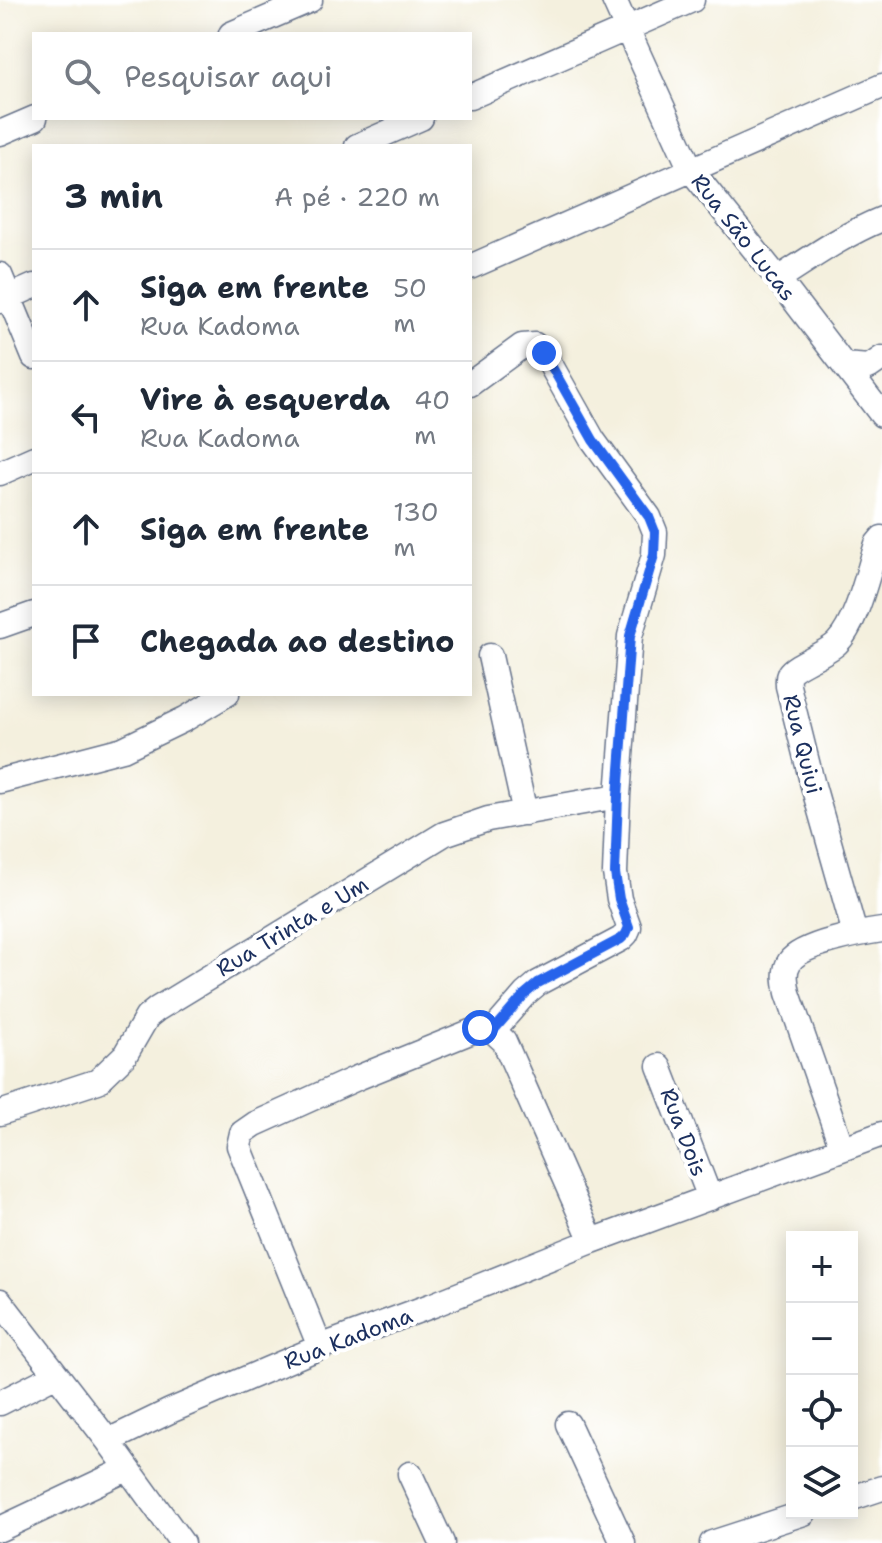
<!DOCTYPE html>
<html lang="pt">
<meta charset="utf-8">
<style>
body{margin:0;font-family:"Shantell Sans",sans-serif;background:#f2f2f3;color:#1f2937}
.controls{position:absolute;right:24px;bottom:24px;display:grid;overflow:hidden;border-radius:0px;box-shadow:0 4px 20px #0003}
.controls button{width:72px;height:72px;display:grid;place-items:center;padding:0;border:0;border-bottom:2px solid #e0e1e3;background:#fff;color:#1f2937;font:40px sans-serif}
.stop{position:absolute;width:24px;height:24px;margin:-18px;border:6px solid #2563eb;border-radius:50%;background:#fff}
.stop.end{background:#2563eb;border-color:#fff;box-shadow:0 2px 8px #0008}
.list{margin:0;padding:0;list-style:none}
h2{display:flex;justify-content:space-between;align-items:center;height:104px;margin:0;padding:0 32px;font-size:34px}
h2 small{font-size:26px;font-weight:400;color:#747a83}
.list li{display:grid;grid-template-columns:52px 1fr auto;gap:24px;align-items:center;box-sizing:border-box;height:112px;padding:0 32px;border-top:2px solid #e0e1e3}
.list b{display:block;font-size:30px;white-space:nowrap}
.list p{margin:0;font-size:26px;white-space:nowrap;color:#747a83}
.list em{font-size:26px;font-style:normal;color:#747a83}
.icon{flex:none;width:44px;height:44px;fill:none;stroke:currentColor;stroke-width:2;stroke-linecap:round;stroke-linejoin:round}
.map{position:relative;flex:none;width:882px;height:1543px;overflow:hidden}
.search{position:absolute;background:#fff;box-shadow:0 4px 20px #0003;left:32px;top:32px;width:440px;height:88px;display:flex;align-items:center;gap:20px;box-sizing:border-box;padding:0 28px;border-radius:0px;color:#747a83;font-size:30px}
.panel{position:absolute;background:#fff;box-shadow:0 4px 20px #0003;left:32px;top:144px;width:440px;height:552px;border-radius:0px}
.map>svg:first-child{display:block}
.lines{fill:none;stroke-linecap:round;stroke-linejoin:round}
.minor-casing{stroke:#67738b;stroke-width:27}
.minor{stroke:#fff;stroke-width:24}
.route{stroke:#2563eb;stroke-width:10}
.labels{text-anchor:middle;stroke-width:8;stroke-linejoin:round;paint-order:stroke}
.street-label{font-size:22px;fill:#1b2f5e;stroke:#fff}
</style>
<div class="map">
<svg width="882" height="1543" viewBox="0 0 882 1543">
<rect width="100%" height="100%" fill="#fff"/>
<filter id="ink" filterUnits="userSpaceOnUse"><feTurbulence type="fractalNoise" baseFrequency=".0125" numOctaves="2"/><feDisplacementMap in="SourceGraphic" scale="16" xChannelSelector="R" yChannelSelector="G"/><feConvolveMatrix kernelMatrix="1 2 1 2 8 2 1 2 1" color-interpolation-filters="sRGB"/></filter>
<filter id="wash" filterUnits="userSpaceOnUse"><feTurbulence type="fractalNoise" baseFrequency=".006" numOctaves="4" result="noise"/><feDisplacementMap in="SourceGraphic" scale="32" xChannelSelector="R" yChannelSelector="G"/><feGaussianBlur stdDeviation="1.8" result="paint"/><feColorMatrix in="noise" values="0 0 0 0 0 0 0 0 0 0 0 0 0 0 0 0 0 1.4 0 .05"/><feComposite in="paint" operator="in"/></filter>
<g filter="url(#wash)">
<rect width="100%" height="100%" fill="#f4f0de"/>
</g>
<g filter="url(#ink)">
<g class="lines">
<g class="minor-casing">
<path id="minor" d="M 614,0 L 691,170 L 778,279 L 882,415
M 231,34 L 310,0
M 470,97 L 692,0
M 0,133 L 35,118
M 357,146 L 421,118
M 470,267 L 882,86
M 0,275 L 34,357
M 778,279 C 812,257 845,234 882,219
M 0,301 L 34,286
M 844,365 L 869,367 L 882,358
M 470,384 L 522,346 L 535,345 L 544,353 L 593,440 L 649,517 L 655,532 L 654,555 L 630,636 L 618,796 L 615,873 L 619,899 L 629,927 L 626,934 L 621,939 L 538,983 L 525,994 L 493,1031
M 0,473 L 34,458
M 0,626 L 34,614
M 490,656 L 525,813
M 0,781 L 123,749 L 185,719 L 227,694
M 855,934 L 812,782 L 788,686 C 788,681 787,678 789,674 C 795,664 826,654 837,643 C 857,623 868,572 877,544 L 882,538
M 659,1066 L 710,1198
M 0,1113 L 98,1081 L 125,1055 L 147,1017 L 157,1009 L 444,834 L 488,819 L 618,796
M 842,1148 L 788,993 C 786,983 783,971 790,961 C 802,944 861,933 882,930
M 0,1301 L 108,1441 L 182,1543
M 320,1347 L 239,1146 L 242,1133 L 255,1124 L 357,1078 L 480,1028 L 493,1031 L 504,1041 L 592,1241
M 0,1403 L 55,1375
M 568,1424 L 623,1543
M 108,1441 L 170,1411 L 320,1347 L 433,1305 L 592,1241 L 882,1134
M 410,1474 L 442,1543
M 852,1498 L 882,1488
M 0,1529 L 127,1469
M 712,1543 L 804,1513"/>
</g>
<use href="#minor" class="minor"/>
</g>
</g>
<g class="lines" filter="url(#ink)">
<path class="route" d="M 480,1028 L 493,1031 L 525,994 L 538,983 L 621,939 L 626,934 L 629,927 L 619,899 L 615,873 L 618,796 L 630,636 L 654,555 L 655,532 L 649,517 L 593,440 L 544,353"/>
</g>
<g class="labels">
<g class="street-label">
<text transform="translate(744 237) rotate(52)" y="8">Rua São Lucas</text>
<text transform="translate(803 744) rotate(76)" y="8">Rua Quiui</text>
<text transform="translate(292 926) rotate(-31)" y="8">Rua Trinta e Um</text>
<text transform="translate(684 1132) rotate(69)" y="8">Rua Dois</text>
<text transform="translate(348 1338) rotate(-21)" y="8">Rua Kadoma</text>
</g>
</g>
</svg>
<div class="controls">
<button>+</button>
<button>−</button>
<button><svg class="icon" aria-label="locate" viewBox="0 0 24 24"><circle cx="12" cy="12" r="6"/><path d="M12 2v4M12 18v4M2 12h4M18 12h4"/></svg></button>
<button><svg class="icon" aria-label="layers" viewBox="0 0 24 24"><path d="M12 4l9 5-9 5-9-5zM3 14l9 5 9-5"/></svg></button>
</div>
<div class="stop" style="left:480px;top:1028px"></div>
<div class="stop end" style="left:544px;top:353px"></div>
<div class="search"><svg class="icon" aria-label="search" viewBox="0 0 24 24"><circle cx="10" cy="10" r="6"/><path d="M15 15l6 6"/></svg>Pesquisar aqui</div>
<section class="panel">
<h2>3 min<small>A pé · 220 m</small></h2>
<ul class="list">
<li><svg class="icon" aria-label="ahead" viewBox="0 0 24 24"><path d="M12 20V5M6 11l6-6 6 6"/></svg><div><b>Siga em frente</b><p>Rua Kadoma</p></div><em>50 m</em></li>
<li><svg class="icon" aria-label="left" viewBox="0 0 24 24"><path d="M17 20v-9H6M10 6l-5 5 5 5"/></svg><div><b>Vire à esquerda</b><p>Rua Kadoma</p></div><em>40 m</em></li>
<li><svg class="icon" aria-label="ahead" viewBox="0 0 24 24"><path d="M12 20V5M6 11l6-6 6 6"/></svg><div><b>Siga em frente</b></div><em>130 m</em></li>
<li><svg class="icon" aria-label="arrive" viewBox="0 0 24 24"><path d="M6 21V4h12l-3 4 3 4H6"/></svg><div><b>Chegada ao destino</b></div></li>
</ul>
</section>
</div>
